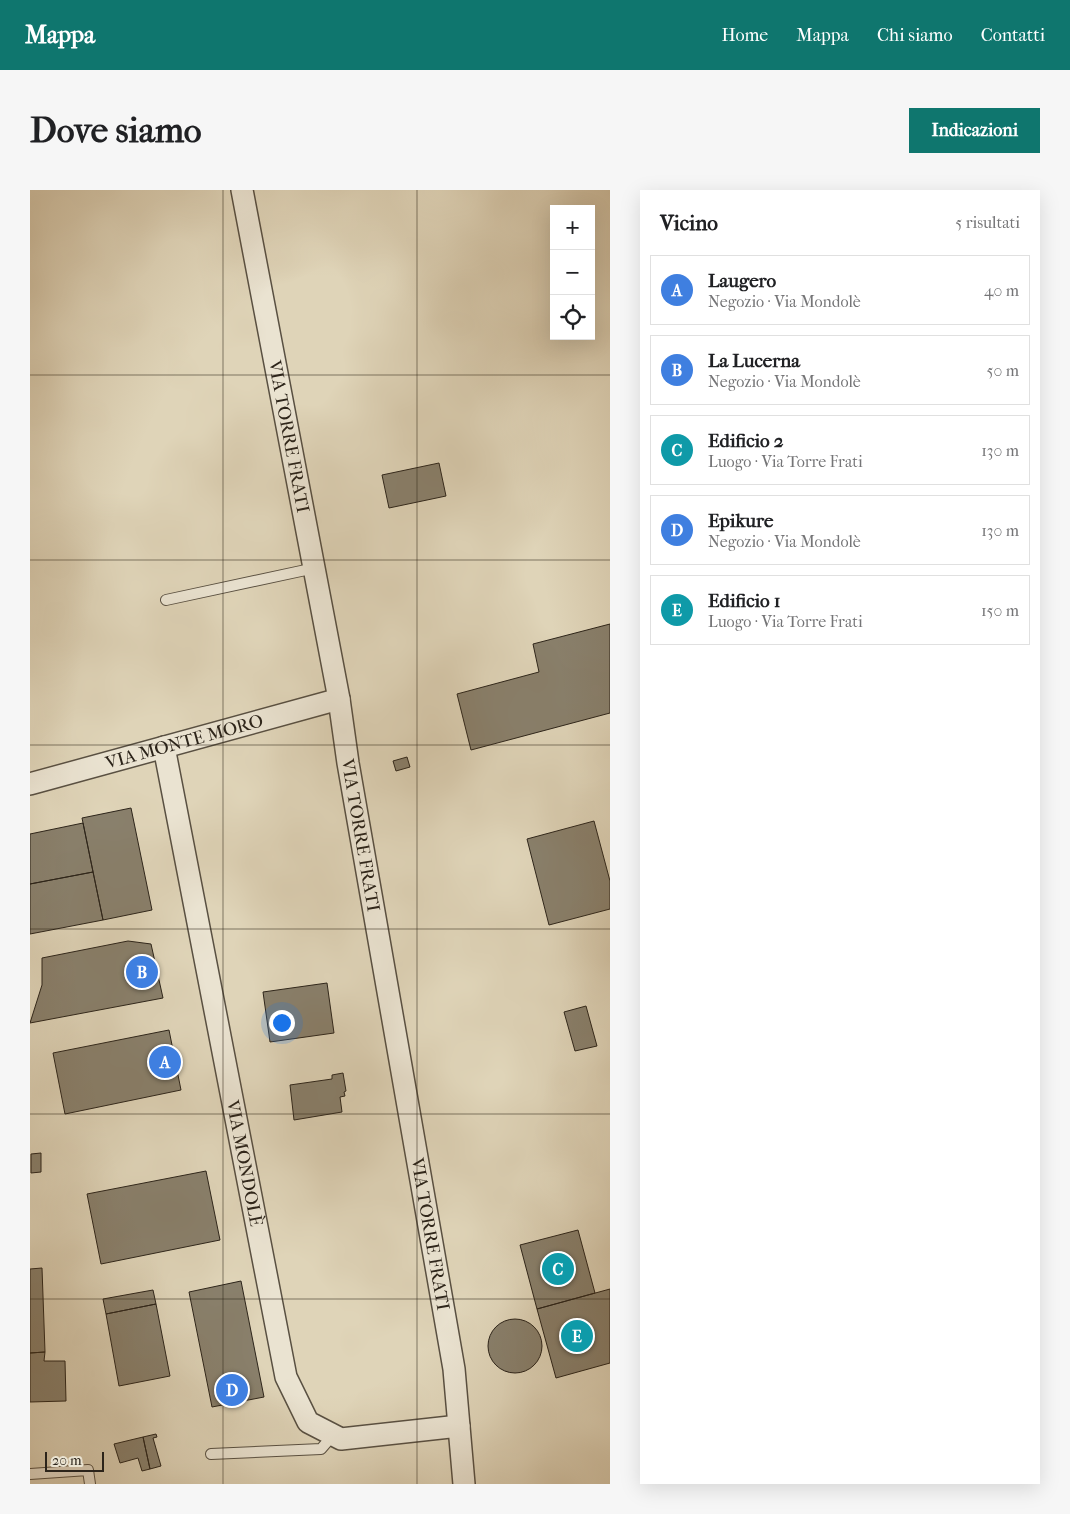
<!DOCTYPE html>
<html lang="it">
<meta charset="utf-8">
<style>
body{margin:0;font-family:"IM FELL French Canon",serif;background:#f6f6f6;color:#202124}
.controls{position:absolute;right:15px;top:15px;display:grid;overflow:hidden;border-radius:0px;box-shadow:0 5px 20px #0002}
.controls button{width:45px;height:45px;display:grid;place-items:center;padding:0;border:0;border-bottom:1px solid #e0e0e0;background:#fff;color:#202124;font:25px sans-serif}
.scale{position:absolute;left:15px;bottom:12px;width:59px;box-sizing:border-box;padding-left:5px;border:2px solid #2c241a;border-top:0;font-size:14px;line-height:18px;white-space:nowrap;color:#2c241a;-webkit-text-stroke:4px #eae3d1;paint-order:stroke}
.you{position:absolute;left:251px;top:832px;width:18px;height:18px;margin:-12px;border:4px solid #fff;border-radius:50%;background:#1a73e8;box-shadow:0 0 0 8px #1a73e833}
.badge{display:grid;place-items:center;width:32px;height:32px;border-radius:50%;background:#0f766e;color:#fff;font-size:16px;font-weight:700}
.pin{position:absolute;translate:-50% -50%;border:2px solid #fff;box-shadow:0 1px 5px #0006}
.list{margin:0;padding:0;list-style:none}
h2{display:flex;justify-content:space-between;align-items:center;height:65px;margin:0;padding:0 20px;font-size:21px}
h2 small{font-size:16px;font-weight:400;color:#757577}
.list li{display:grid;grid-template-columns:32px 1fr auto;gap:15px;align-items:center;box-sizing:border-box;height:70px;margin:0 10px 10px;padding:0 10px;border:1px solid #e0e0e0;border-radius:0px}
.list b{display:block;font-size:19px;white-space:nowrap}
.list p{margin:0;font-size:16px;white-space:nowrap;color:#757577}
.list em{font-size:16px;font-style:normal;color:#757577}
.icon{flex:none;width:28px;height:28px;fill:none;stroke:currentColor;stroke-width:2;stroke-linecap:round;stroke-linejoin:round}
.map{position:relative;flex:none;width:580px;height:1294px;overflow:hidden;border-radius:0px}
header{display:flex;align-items:center;gap:30px;box-sizing:border-box;height:70px;padding:0 25px;background:#0f766e;color:#fff}
header strong{font-size:24px}
nav{display:flex;gap:28px;margin-inline-start:auto;font-size:18px}
.intro{display:flex;align-items:center;justify-content:space-between;box-sizing:border-box;height:120px;padding:0 30px}
h1{margin:0;font-size:35px}
.button{padding:12px 22px;border-radius:0px;background:#0f766e;color:#fff;font-size:18px;font-weight:700}
main{display:flex;gap:30px;padding:0 30px}
aside{flex:1;background:#fff;border-radius:0px;box-shadow:0 5px 20px #0002}
.map>svg:first-child{display:block}
.building{fill:#89806c;stroke:#2c241a}
.lines{fill:none;stroke-linecap:round;stroke-linejoin:round}
.lane-casing{stroke:#595042;stroke-width:12}
.street-casing{stroke:#595042;stroke-width:24}
.lane{stroke:#eae3d1;stroke-width:10}
.street{stroke:#eae3d1;stroke-width:21}
.grid{fill:none;stroke:#2c241a;stroke-width:1;stroke-opacity:0.55}
.labels{text-anchor:middle;stroke-width:5;stroke-linejoin:round;paint-order:stroke}
.street-label{font-size:18px;fill:#2c241a;stroke:#eae3d1}
</style>
<header>
<strong>Mappa</strong>
<nav><a>Home</a><a>Mappa</a><a>Chi siamo</a><a>Contatti</a></nav>
</header>
<div class="intro"><h1>Dove siamo</h1><a class="button">Indicazioni</a></div>
<main>
<div class="map">
<svg width="580" height="1294" viewBox="0 0 580 1294">
<rect width="100%" height="100%" fill="#dfd4b8"/>
<filter id="stains"><feTurbulence type="fractalNoise" baseFrequency=".004" numOctaves="4"/><feColorMatrix values="0 0 0 0 .2 0 0 0 0 .09 0 0 0 0 .02 0 0 0 .5 -.17"/></filter>
<radialGradient id="worn" r=".72"><stop offset=".6" stop-color="#630" stop-opacity="0"/><stop offset="1" stop-color="#630" stop-opacity=".3"/></radialGradient>
<path class="building" d="M 409,273 L 416,306 L 359,318 L 352,285 Z
M 580,434 L 580,523 L 441,560 L 427,504 L 509,482 L 503,454 Z
M 377,567 L 380,577 L 366,581 L 363,571 Z
M 101,618 L 122,720 L 73,730 L 52,628 Z
M 564,631 L 580,691 L 580,719 L 519,735 L 497,649 Z
M 53,633 L 63,682 L 0,694 L 0,644 Z
M 63,682 L 73,730 L 0,744 L 0,694 Z
M 98,751 L 121,754 L 133,808 L 0,833 L 12,795 L 12,768 Z
M 297,793 L 304,843 L 240,852 L 233,802 Z
M 556,816 L 567,856 L 545,861 L 534,822 Z
M 139,840 L 151,900 L 35,924 L 23,863 Z
M 313,883 L 316,901 L 314,902 L 315,906 L 310,907 L 312,922 L 264,930 L 260,895 L 302,889 L 302,885 Z
M 11,963 L 11,982 L 1,983 L 1,964 Z
M 176,981 L 190,1050 L 71,1074 L 57,1004 Z
M 548,1040 L 565,1103 L 507,1119 L 490,1055 Z
M 12,1078 L 15,1162 L 0,1163 L 0,1079 Z
M 211,1091 L 234,1207 L 182,1217 L 159,1102 Z
M 580,1099 L 580,1173 L 526,1188 L 507,1119 Z
M 123,1100 L 126,1114 L 76,1124 L 73,1109 Z
M 126,1114 L 140,1186 L 89,1196 L 76,1124 Z
M458 1156a27 27 0 1 1 54 0a27 27 0 1 1-54 0Z
M 15,1162 L 14,1171 L 35,1171 L 36,1211 L 0,1212 L 0,1163 Z
M 126,1244 L 127,1247 L 123,1248 L 131,1276 L 120,1279 L 113,1247 Z
M 113,1247 L 120,1279 L 112,1281 L 108,1268 L 90,1273 L 84,1254 Z"/>
<g class="lines">
<g class="lane-casing">
<path id="lane" d="M 136,410 L 285,378
M 181,1264 L 291,1259 L 303,1245
M 0,1284 L 58,1280 L 60,1294"/>
</g>
<g class="street-casing">
<g id="street">
<path id="s1" d="M 212,0 L 309,509 L 318,573 L 424,1179 L 434,1294"/>
<path id="s2" d="M 134,557 L 256,1187 L 278,1232 L 311,1249 L 429,1236"/>
<path id="s3" d="M 0,594 L 309,509"/>
</g>
</g>
<use href="#lane" class="lane"/>
<use href="#street" class="street"/>
</g>
<path class="grid" d="M 193,0 L 193,1294M 387,0 L 387,1294M 0,185 L 580,185M 0,370 L 580,370M 0,555 L 580,555M 0,739 L 580,739M 0,924 L 580,924M 0,1109 L 580,1109"/>
<g class="labels">
<g class="street-label">
<text dy="6" stroke="none"><textPath href="#s1" startOffset="251">VIA TORRE FRATI</textPath></text>
<text dy="6" stroke="none"><textPath href="#s3" startOffset="160">VIA MONTE MORO</textPath></text>
<text dy="6" stroke="none"><textPath href="#s1" startOffset="656">VIA TORRE FRATI</textPath></text>
<text dy="6" stroke="none"><textPath href="#s2" startOffset="424">VIA MONDOLÈ</textPath></text>
<text dy="6" stroke="none"><textPath href="#s1" startOffset="1061">VIA TORRE FRATI</textPath></text>
</g>
</g>
<rect width="100%" height="100%" filter="url(#stains)"/>
<rect width="100%" height="100%" fill="url(#worn)"/>
</svg>
<div class="controls">
<button>+</button>
<button>−</button>
<button><svg class="icon" aria-label="locate" viewBox="0 0 24 24"><circle cx="12" cy="12" r="6"/><path d="M12 2v4M12 18v4M2 12h4M18 12h4"/></svg></button>
</div>
<div class="scale">20 m</div>
<div class="you"></div>
<div class="pin badge" style="left:135px;top:872px;background:#3f7fe0">A</div>
<div class="pin badge" style="left:112px;top:782px;background:#3f7fe0">B</div>
<div class="pin badge" style="left:528px;top:1079px;background:#0f9aa8">C</div>
<div class="pin badge" style="left:202px;top:1200px;background:#3f7fe0">D</div>
<div class="pin badge" style="left:547px;top:1146px;background:#0f9aa8">E</div>
</div>
<aside>
<h2>Vicino<small>5 risultati</small></h2>
<ul class="list">
<li><span class="badge" style="background:#3f7fe0">A</span><div><b>Laugero</b><p>Negozio · Via Mondolè</p></div><em>40 m</em></li>
<li><span class="badge" style="background:#3f7fe0">B</span><div><b>La Lucerna</b><p>Negozio · Via Mondolè</p></div><em>50 m</em></li>
<li><span class="badge" style="background:#0f9aa8">C</span><div><b>Edificio 2</b><p>Luogo · Via Torre Frati</p></div><em>130 m</em></li>
<li><span class="badge" style="background:#3f7fe0">D</span><div><b>Epikure</b><p>Negozio · Via Mondolè</p></div><em>130 m</em></li>
<li><span class="badge" style="background:#0f9aa8">E</span><div><b>Edificio 1</b><p>Luogo · Via Torre Frati</p></div><em>150 m</em></li>
</ul>
</aside>
</main>
